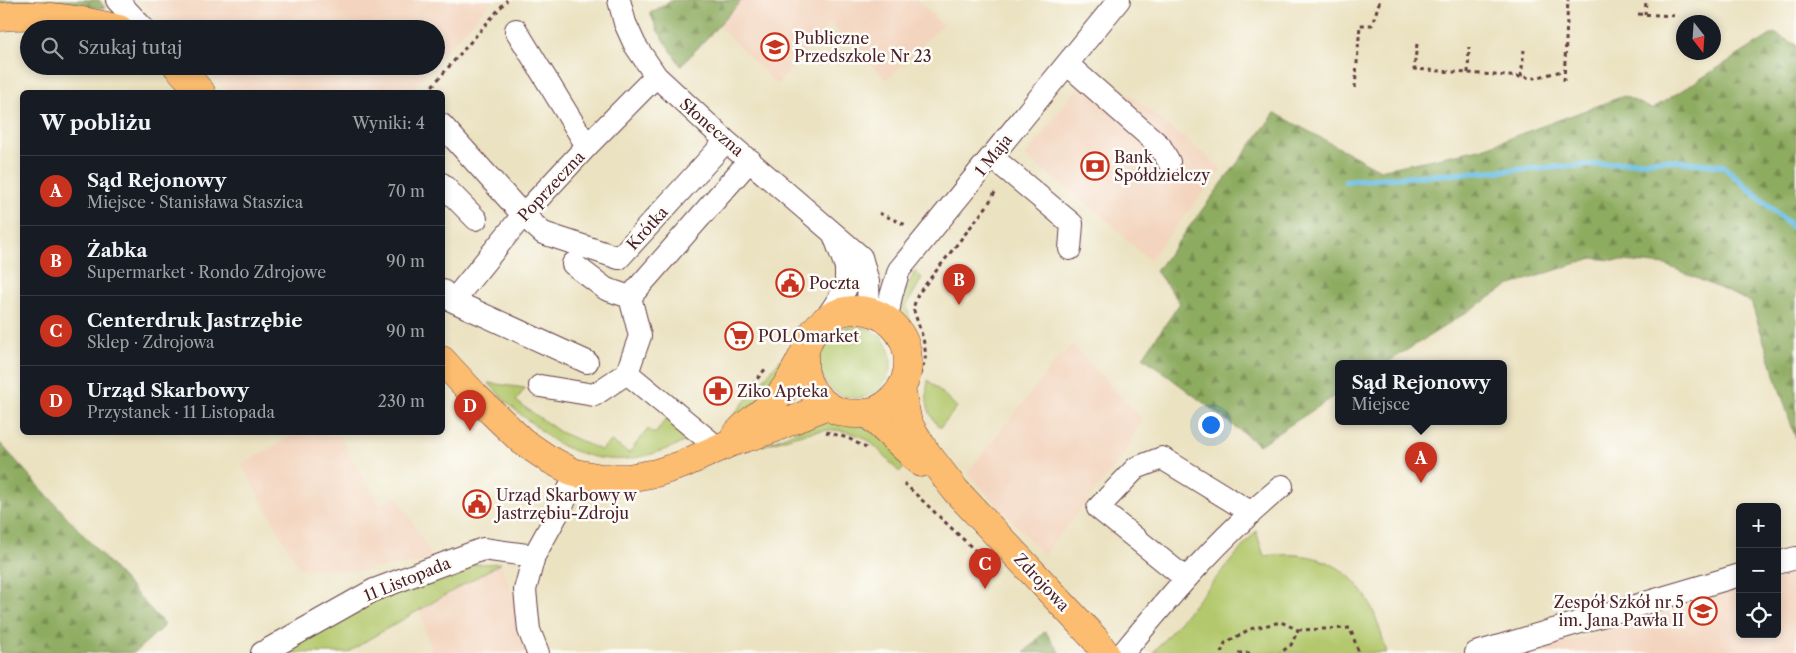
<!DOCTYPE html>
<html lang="pl">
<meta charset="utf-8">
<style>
body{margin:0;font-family:"Libre Caslon Text",serif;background:#242831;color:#f1f3f6}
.controls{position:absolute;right:15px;bottom:15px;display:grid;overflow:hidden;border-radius:8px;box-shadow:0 2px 8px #0003}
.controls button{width:45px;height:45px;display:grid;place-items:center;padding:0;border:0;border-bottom:1px solid #363941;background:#171b24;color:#f1f3f6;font:25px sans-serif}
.compass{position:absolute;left:1676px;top:15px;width:45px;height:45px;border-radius:50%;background:#171b24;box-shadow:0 2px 8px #0003;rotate:163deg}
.you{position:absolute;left:1210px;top:424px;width:18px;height:18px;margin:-12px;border:4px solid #fff;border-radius:50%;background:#1a73e8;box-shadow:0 0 0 8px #1a73e833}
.badge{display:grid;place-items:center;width:32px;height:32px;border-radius:50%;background:#c8321e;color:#fff;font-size:16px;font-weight:700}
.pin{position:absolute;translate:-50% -41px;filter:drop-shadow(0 1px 2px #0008)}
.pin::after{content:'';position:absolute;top:26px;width:18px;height:15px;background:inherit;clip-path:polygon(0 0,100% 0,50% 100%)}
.popup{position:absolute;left:1335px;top:360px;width:172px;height:65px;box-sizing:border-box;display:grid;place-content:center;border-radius:8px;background:#171b24;filter:drop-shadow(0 1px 4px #0005);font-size:16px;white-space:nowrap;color:#9ea1a6}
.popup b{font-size:19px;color:#f1f3f6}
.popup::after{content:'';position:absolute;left:50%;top:100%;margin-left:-10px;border:10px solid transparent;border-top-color:#171b24}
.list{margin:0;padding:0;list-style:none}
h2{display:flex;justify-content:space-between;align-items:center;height:65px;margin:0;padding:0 20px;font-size:21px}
h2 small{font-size:16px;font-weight:400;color:#9ea1a6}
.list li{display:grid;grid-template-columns:32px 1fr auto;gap:15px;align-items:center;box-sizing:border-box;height:70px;padding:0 20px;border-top:1px solid #363941}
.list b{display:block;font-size:19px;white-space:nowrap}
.list p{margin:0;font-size:16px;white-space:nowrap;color:#9ea1a6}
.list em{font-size:16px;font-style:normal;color:#9ea1a6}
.icon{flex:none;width:28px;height:28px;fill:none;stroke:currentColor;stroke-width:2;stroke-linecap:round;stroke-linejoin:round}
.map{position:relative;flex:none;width:1796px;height:653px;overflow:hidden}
.search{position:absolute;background:#171b24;box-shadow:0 2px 8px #0003;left:20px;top:20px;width:425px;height:55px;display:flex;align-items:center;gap:12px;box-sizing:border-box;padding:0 18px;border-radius:28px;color:#9ea1a6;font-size:19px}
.panel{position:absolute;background:#171b24;box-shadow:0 2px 8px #0003;left:20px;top:90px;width:425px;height:345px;border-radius:8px}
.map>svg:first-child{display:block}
.built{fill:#f3d4be}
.green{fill:#b3c86c;stroke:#7e744c}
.forest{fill:url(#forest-firs);stroke:#6c6646}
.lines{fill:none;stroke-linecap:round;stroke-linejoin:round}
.stream{stroke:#69bfe6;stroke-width:6}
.minor-casing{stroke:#623c42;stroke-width:24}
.major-casing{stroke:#623c42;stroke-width:29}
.path{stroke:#623c42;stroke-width:3;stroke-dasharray:4 4;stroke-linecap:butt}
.minor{stroke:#fff;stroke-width:22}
.major{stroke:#fcbd6f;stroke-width:28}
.labels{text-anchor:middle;stroke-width:5;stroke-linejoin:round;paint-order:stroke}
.poi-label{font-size:16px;fill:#4a1f2b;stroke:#fdfcf7;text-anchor:start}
.street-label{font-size:16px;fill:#4a1f2b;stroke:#fdfcf7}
</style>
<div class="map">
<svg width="1796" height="653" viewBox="0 0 1796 653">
<defs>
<pattern id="forest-firs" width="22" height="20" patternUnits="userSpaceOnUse" patternTransform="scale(1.25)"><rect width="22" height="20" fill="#8eac60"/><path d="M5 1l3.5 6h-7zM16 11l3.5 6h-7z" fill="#768b4f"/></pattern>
</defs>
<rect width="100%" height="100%" fill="#fdfcf7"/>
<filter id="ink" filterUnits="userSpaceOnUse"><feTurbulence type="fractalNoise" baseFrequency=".02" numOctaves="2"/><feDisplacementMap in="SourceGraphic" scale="10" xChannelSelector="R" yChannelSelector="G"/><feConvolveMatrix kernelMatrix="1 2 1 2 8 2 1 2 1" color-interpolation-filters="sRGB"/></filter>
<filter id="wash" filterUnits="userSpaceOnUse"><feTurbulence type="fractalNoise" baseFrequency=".0096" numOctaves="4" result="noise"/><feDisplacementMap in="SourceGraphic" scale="20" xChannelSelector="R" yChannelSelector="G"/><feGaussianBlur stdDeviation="1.12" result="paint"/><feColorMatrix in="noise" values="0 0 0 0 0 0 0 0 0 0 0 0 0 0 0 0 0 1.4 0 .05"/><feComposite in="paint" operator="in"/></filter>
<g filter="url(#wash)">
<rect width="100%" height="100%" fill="#ebe2c1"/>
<path class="built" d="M 140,0 L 493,0 L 436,62 L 436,29 L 169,29 Z
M 742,0 L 917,0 L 943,25 L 886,80 L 830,23 L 777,85 L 719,26 Z
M 203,66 L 433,66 L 409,92 L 227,92 Z
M 1094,66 L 1222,169 L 1149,260 L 1103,217 L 1025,156 Z
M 1072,345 L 1142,419 L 1123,456 L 1044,555 L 967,473 L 1056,361 Z
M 297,433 L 338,433 L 379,505 L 397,495 L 434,560 L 362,571 L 299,568 L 241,464 Z
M 501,563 L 517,608 L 529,653 L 432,653 L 419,610 Z
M 1796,571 L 1796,653 L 1531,653 L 1740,589 L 1740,634 L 1777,634 L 1777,577 Z"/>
<path class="green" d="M 915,271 L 922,278 L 907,305 L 909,317 L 921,353 L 913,397 L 916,411 L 931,434 L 931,440 L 914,418 L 910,384 L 916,364 L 901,310 L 902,298 Z
M819 362a36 36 0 1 1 72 0a36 36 0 1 1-72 0Z
M 796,341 L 786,373 L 735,424 L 729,420 Z
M 928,380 L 957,407 L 940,428 C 926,412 925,400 928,380 Z
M 489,383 L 525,388 L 516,401 L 560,432 L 601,450 L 611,441 L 629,453 L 648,429 L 655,434 L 666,419 L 687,438 L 686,441 C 641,461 608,468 561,445 C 552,441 544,433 537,427 C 519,414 503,400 489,383 Z
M 822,420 L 856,423 L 875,433 L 913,460 L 899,472 C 890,463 876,445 866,439 C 831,420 797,436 762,446 Z
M 1256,531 L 1264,556 C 1306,551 1340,558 1365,595 C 1376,612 1381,634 1387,653 L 1153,653 Z
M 501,563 L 369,639 L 348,653 L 280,653 L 369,601 L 459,565 Z"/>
<path class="forest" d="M 0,0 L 99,0 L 105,8 L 0,3 Z
M 673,0 L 742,0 L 681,66 L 658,31 L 650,13 Z
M 1774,33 L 1796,45 L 1796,439 L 1751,302 L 1666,265 L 1592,258 L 1508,286 L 1385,364 L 1338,364 L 1338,394 L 1259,445 L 1143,357 L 1180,303 L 1156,271 L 1275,113 L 1380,170 L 1480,149 L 1624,96 L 1652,109 Z
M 0,443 L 165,625 L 134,653 L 0,653 Z
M 1045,631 L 1060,653 L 1024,653 Z"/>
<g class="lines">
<path class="stream" d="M 1346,181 L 1665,160 L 1723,166 L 1796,230"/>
</g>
</g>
<g filter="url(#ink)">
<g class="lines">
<g class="minor-casing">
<path id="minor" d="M 117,0 L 144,29
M 619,0 L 625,23 L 635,45 L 656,76 L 726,141 L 861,257 L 868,282 L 869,311
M 516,30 L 587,146
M 1067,64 L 1160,146 L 1169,162
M 442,125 L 523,215 L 543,233 L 619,258 L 726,141
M 992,157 L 1072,224 L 1070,249
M 442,184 L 476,219
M 573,264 L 606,289 L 630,297
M 443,291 L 453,301 L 587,362
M 453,301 L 523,215 L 587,146 L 656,76
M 825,320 L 846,288 L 846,267 L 834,235
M 887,320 L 891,296 L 899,270 L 1119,0
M 627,373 L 640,336 L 630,297 L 750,160
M 540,386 L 594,395 L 627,373 L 718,448
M 1777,563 L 1796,558
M 1185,578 L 1098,508 L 1136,468 L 1162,458 L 1250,512
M 262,653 L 374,590 L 483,549 L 534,556
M 538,653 L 529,630 L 525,590 L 534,556 L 564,502 L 575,473
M 1123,653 C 1172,593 1222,535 1282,486
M 1476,653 L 1740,575"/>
</g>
<g class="major-casing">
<path id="major" d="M 0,17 C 40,13 80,19 119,29
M 177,66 L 201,92
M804 362a52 52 0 1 1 104 0a52 52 0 1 1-104 0Z
M 442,360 L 477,398 L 522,441 L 547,458 L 575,473 L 601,478 L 628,478 L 656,473 L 681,465 L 730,443 L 773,429 L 827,405
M 901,389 L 908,423 L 923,448 L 956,491 L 1095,639 L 1105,653
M 867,413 L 921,463
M 734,437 C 744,424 757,417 769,406 C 786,391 795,371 805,351"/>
</g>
<path class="path" d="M 1638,14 L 1678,16
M 1645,15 L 1646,0
M 1417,44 L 1414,69 L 1535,78 L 1565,70
M 1468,73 L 1469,47
M 1521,77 L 1524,50
M 1564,81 L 1568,0
M 1355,88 L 1360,25 L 1372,25 L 1380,0
M 427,92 L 507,0
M 879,213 L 908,226
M 921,375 L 926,355 L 923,338 L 913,308 L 918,294 L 987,206 L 997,189
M 747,391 L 767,367
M 826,432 L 848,438 L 866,448
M 904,483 L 983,558
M 1298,630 L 1350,628 L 1359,653
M 1221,653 L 1225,643 L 1250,629 L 1281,622 L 1298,630 L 1291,645 L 1280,653
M 1238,653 L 1250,653"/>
<use href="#minor" class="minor"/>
<use href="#major" class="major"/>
</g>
</g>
<defs>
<g id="school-ring" transform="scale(1.4375)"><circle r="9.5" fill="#fdfcf7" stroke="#c8321e" stroke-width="1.5"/><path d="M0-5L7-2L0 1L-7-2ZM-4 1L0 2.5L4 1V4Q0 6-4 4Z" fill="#c8321e"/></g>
<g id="bank-ring" transform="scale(1.4375)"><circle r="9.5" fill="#fdfcf7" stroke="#c8321e" stroke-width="1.5"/><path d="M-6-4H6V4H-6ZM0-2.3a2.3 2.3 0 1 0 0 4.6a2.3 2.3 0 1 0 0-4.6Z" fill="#c8321e"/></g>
<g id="civic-ring" transform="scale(1.4375)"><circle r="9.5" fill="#fdfcf7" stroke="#c8321e" stroke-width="1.5"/><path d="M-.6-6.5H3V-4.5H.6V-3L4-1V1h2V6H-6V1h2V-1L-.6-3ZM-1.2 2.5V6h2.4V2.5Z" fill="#c8321e"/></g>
<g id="supermarket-ring" transform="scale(1.4375)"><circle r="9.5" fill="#fdfcf7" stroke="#c8321e" stroke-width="1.5"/><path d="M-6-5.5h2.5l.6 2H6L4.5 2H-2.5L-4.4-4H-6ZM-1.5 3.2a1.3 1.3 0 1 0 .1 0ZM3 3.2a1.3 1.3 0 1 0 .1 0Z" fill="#c8321e"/></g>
<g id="pharmacy-ring" transform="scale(1.4375)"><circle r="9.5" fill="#fdfcf7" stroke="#c8321e" stroke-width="1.5"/><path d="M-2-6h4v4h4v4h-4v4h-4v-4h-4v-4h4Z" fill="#c8321e"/></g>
</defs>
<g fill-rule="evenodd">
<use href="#school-ring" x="775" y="47"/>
<use href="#bank-ring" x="1095" y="166"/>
<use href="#civic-ring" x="790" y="283"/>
<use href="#supermarket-ring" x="739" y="336"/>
<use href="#pharmacy-ring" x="718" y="391"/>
<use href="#civic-ring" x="477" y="504"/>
<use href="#school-ring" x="1703" y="611"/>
</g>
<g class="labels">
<g class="poi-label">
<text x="794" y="44">Publiczne<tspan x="794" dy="18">Przedszkole Nr 23</tspan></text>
<text x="1114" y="163">Bank<tspan x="1114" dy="18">Spółdzielczy</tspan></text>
<text x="809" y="289">Poczta</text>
<text x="758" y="342">POLOmarket</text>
<text x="737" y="397">Ziko Apteka</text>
<text x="496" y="501">Urząd Skarbowy w<tspan x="496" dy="18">Jastrzębiu-Zdroju</tspan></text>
<text x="1684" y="608" text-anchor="end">Zespół Szkół nr 5<tspan x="1684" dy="18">im. Jana Pawła II</tspan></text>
</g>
<g class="street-label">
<text transform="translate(712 127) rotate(41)" y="6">Słoneczna</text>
<text transform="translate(993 155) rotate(-51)" y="6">1 Maja</text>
<text transform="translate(551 186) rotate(-47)" y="6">Poprzeczna</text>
<text transform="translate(647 228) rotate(-48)" y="6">Krótka</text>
<text transform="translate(407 579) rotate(-22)" y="6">11 Listopada</text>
<text transform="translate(1042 582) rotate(47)" y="6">Zdrojowa</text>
</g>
</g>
</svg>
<div class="controls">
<button>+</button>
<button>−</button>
<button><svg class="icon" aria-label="locate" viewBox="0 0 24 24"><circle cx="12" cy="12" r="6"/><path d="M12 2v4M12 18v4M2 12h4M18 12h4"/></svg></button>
</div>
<svg class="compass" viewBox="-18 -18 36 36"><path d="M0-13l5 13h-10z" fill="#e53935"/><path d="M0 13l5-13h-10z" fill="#9ea1a6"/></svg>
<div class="you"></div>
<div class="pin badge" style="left:1421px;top:483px">A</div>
<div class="popup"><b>Sąd Rejonowy</b>Miejsce</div>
<div class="pin badge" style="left:959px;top:305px">B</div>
<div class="pin badge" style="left:985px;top:589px">C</div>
<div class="pin badge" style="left:470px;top:431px">D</div>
<div class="search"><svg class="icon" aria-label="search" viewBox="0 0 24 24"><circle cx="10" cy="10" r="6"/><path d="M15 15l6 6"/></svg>Szukaj tutaj</div>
<section class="panel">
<h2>W pobliżu<small>Wyniki: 4</small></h2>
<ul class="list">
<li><span class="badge">A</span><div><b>Sąd Rejonowy</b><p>Miejsce · Stanisława Staszica</p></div><em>70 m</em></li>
<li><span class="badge">B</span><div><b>Żabka</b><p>Supermarket · Rondo Zdrojowe</p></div><em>90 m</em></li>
<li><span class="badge">C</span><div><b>Centerdruk Jastrzębie</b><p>Sklep · Zdrojowa</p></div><em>90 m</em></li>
<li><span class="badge">D</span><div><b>Urząd Skarbowy</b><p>Przystanek · 11 Listopada</p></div><em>230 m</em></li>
</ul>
</section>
</div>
